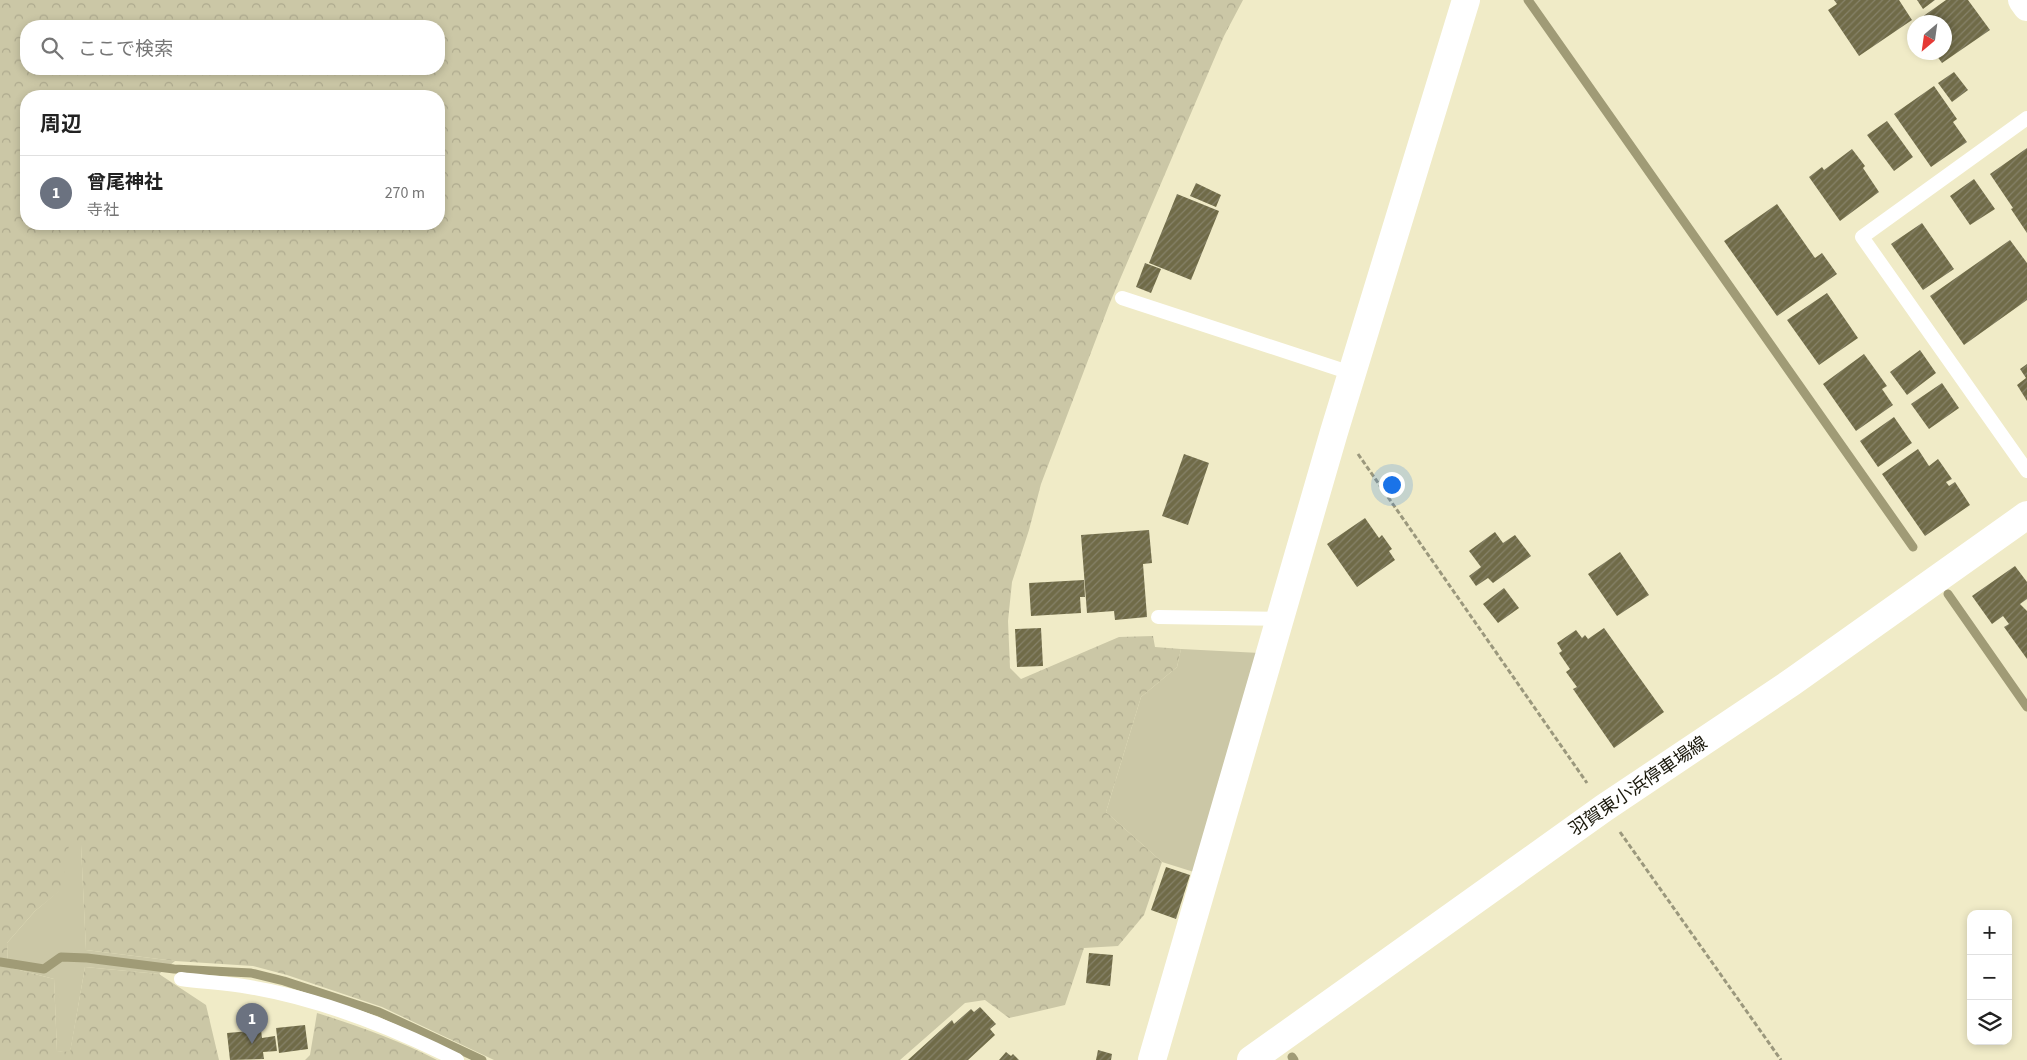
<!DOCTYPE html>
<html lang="ja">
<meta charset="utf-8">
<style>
body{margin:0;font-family:"Source Sans 3","Noto Sans JP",sans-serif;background:#f2f2f2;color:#222}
.controls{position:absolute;right:15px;bottom:15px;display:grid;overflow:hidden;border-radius:10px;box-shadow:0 2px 8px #0003}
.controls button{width:45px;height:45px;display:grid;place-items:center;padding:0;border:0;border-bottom:1px solid #e0e0e0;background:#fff;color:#222;font:25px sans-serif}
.compass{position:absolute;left:1907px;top:15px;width:45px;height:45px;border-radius:50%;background:#fff;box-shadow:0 2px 8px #0003;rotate:209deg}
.you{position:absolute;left:1391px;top:484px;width:18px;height:18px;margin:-12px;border:4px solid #fff;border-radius:50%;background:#1a73e8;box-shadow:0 0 0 8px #1a73e833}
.badge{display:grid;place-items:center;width:32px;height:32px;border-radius:50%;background:#594fc7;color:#fff;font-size:16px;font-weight:700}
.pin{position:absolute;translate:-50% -41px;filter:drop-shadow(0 1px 2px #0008)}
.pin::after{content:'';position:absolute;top:26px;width:18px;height:15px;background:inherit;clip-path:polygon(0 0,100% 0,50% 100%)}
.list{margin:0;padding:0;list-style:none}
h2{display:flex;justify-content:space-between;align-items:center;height:65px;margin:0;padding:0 20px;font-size:21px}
h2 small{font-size:16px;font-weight:400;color:#767676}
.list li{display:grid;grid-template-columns:32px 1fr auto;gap:15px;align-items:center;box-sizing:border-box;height:75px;padding:0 20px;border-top:1px solid #e0e0e0}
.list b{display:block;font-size:19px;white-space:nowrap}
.list p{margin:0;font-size:16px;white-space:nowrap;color:#767676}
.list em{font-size:16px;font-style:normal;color:#767676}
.icon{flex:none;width:28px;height:28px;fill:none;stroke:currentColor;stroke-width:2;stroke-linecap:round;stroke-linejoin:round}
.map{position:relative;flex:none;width:2027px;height:1060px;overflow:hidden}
.search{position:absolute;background:#fff;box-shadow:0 2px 8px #0003;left:20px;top:20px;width:425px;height:55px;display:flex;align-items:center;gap:12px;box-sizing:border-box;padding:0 18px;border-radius:20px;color:#767676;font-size:19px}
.panel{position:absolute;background:#fff;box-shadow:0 2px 8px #0003;left:20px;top:90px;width:425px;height:140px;border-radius:20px}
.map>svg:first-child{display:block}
.green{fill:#cbc7a6}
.forest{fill:url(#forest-crowns);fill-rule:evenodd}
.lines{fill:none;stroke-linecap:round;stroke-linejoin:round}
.stream{stroke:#a09b76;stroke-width:9}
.building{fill:url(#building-hatch)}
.path{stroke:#9b987d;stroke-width:3;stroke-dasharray:5 2.5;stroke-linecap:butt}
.lane{stroke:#fff;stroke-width:14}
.street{stroke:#fff;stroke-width:28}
.secondary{stroke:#fff;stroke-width:28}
.labels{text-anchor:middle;stroke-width:5;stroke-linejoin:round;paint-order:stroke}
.street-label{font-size:18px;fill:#19170a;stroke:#fff}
</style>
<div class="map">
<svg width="2027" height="1060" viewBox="0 0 2027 1060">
<defs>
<pattern id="forest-crowns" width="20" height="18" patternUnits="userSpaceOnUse" patternTransform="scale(1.25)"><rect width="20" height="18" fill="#cbc7a6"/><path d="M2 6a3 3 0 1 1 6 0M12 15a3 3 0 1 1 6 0" fill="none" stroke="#aeaa8e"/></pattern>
<pattern id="building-hatch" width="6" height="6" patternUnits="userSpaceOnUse" patternTransform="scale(1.25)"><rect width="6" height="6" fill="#706b48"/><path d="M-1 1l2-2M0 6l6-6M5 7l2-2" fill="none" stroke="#868269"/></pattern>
</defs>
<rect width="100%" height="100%" fill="#f0ebc7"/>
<path class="green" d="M 1181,649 L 1260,653 L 1197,873 L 1162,862 L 1106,812 L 1141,697 L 1177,667 Z
M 68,845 L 81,845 L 86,950 L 175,961 L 159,974 L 85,967 L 70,1053 L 57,1051 L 54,979 L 8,967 L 7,943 L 35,911 L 60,890 Z"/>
<path class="forest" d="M 0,0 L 1243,0 L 1224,36 L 1109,305 L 1041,484 L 1029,530 L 1012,582 L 1008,621 L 1010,668 L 1021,679 L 1119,637 L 1153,636 L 1155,647 L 1181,649 L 1177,667 L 1141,697 L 1106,812 L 1162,862 L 1144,915 L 1118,946 L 1084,948 L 1065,1005 L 1009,1018 L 985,1000 L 965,1003 L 900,1060 L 494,1060 L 382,1007 L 287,975 L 253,966 L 175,961 L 86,950 L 81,845 L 69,845 L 61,890 L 35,911 L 7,943 L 8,967 L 54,979 L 57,1051 L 70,1052 L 85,967 L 159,974 L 206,1005 L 219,1060 L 0,1060 ZM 26,26 L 439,26 L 439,69 L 26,69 ZM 26,96 L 439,96 L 439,224 L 26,224 Z
M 317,1013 C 359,1026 398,1040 437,1060 L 305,1060 L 310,1055 Z"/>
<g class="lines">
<path class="stream" d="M 1528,0 L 1913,547
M 1948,594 L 2027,707
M 0,962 L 44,969 L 61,957 L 87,958 L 174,969 L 251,973 L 284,981 L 379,1012 L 482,1060
M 1292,1057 L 1294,1060"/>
</g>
<path class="building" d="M 1834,0 L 1899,0 L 1912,20 L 1859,56 L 1828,10 L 1837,4 Z
M 1917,0 L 1935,0 L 1923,9 Z
M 1946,0 L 1968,0 L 1990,30 L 1942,63 L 1934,52 L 1944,52 L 1944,22 L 1915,22 Z
M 1954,72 L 1968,90 L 1952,102 L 1938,83 Z
M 1934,86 L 1957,119 L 1953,122 L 1967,142 L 1931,167 L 1894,114 Z
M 1887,121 L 1913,157 L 1894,171 L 1867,135 Z
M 2027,148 L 2027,233 L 2011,209 L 2013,208 L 1990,174 Z
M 1852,149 L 1865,166 L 1863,168 L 1879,192 L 1840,221 L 1809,177 L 1822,167 L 1824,170 Z
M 1974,179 L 1995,209 L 1970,225 L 1950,196 Z
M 1196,183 L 1221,195 L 1216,207 L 1190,196 Z
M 1177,194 L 1219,211 L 1191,280 L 1149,263 Z
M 1777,204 L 1815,258 L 1822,253 L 1837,274 L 1777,316 L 1724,241 Z
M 1922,223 L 1954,269 L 1923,290 L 1891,244 Z
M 2010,240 L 2027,263 L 2027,300 L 1964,345 L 1930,296 Z
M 1145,263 L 1161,269 L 1151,293 L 1136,287 Z
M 1827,293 L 1858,338 L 1819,365 L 1787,320 Z
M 1920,350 L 1936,373 L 1907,395 L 1890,372 Z
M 1864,354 L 1887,386 L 1882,389 L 1893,405 L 1856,431 L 1823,384 Z
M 2027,364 L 2027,401 L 2017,385 L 2026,378 L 2020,369 Z
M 1942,383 L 1959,408 L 1929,429 L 1911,404 Z
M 1894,417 L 1912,443 L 1878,467 L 1860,441 Z
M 1918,449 L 1929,466 L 1938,459 L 1952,479 L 1946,482 L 1949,486 L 1955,482 L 1970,505 L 1925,536 L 1882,474 Z
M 1184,454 L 1209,463 L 1188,525 L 1162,516 Z
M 1365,518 L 1379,538 L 1382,535 L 1392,549 L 1389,551 L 1395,560 L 1357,587 L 1327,544 Z
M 1149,530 L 1152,563 L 1143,564 L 1147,617 L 1115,620 L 1114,611 L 1087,613 L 1081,535 Z
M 1495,532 L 1503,543 L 1515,535 L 1531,556 L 1493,583 L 1488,578 L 1476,586 L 1469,576 L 1481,567 L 1469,551 Z
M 1620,552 L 1649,595 L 1617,616 L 1588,574 Z
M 2015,566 L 2027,582 L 2027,599 L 2020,604 L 2027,611 L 2027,659 L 2004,627 L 2009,624 L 2003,616 L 1992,624 L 1972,596 Z
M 1084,580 L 1085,597 L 1080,597 L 1081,613 L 1031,616 L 1029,583 Z
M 1504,588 L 1519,608 L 1498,623 L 1483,604 Z
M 1041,628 L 1043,666 L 1017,667 L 1015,629 Z
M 1604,628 L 1664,712 L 1614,748 L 1573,689 L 1577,687 L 1566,672 L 1570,669 L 1559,653 L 1562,651 L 1557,643 L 1576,630 L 1582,638 L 1585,635 L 1588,639 Z
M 1166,867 L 1190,875 L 1176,919 L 1151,910 Z
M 1089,953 L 1113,955 L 1110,986 L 1086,983 Z
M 980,1007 L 996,1024 L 990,1029 L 995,1035 L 968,1060 L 908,1060 L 952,1020 L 954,1024 L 971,1009 L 974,1012 Z
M 305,1025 L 308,1049 L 279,1053 L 276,1028 Z
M 261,1030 L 262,1038 L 275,1036 L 277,1051 L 263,1052 L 264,1059 L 230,1060 L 227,1033 Z
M 1098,1050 L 1112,1054 L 1111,1060 L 1096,1060 Z
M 1006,1052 L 1011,1056 L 1013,1054 L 1019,1060 L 999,1060 Z"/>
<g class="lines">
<path class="path" d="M 1358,454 L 1587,783
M 1620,832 L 1781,1060"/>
<path class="lane" d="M 2027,118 L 1862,237 L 2027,471
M 1122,298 L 1351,373
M 1158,617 L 1280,619
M 181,979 C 203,982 227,983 249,987 C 322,999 391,1027 457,1060"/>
<path class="street" d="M 2022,0 L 2027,7
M 1152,1060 L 1334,432 L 1466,0"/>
<path class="secondary" d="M 1251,1060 L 1604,808 L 1792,682 L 2027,515"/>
</g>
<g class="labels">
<g class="street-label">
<text transform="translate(1638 786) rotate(-34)" y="6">羽賀東小浜停車場線</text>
</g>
</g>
</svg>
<div class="controls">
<button>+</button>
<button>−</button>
<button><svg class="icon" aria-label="layers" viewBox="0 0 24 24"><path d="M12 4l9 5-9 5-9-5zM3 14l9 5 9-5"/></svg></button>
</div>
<svg class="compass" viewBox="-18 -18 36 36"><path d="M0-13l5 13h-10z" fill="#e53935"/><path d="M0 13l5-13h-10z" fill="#767676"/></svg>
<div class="you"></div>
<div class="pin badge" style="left:252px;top:1044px;background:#6b7280">1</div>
<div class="search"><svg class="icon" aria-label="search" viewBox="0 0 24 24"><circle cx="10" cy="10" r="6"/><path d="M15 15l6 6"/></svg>ここで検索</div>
<section class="panel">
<h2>周辺<small></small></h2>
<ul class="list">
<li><span class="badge" style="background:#6b7280">1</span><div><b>曾尾神社</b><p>寺社</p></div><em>270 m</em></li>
</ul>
</section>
</div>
